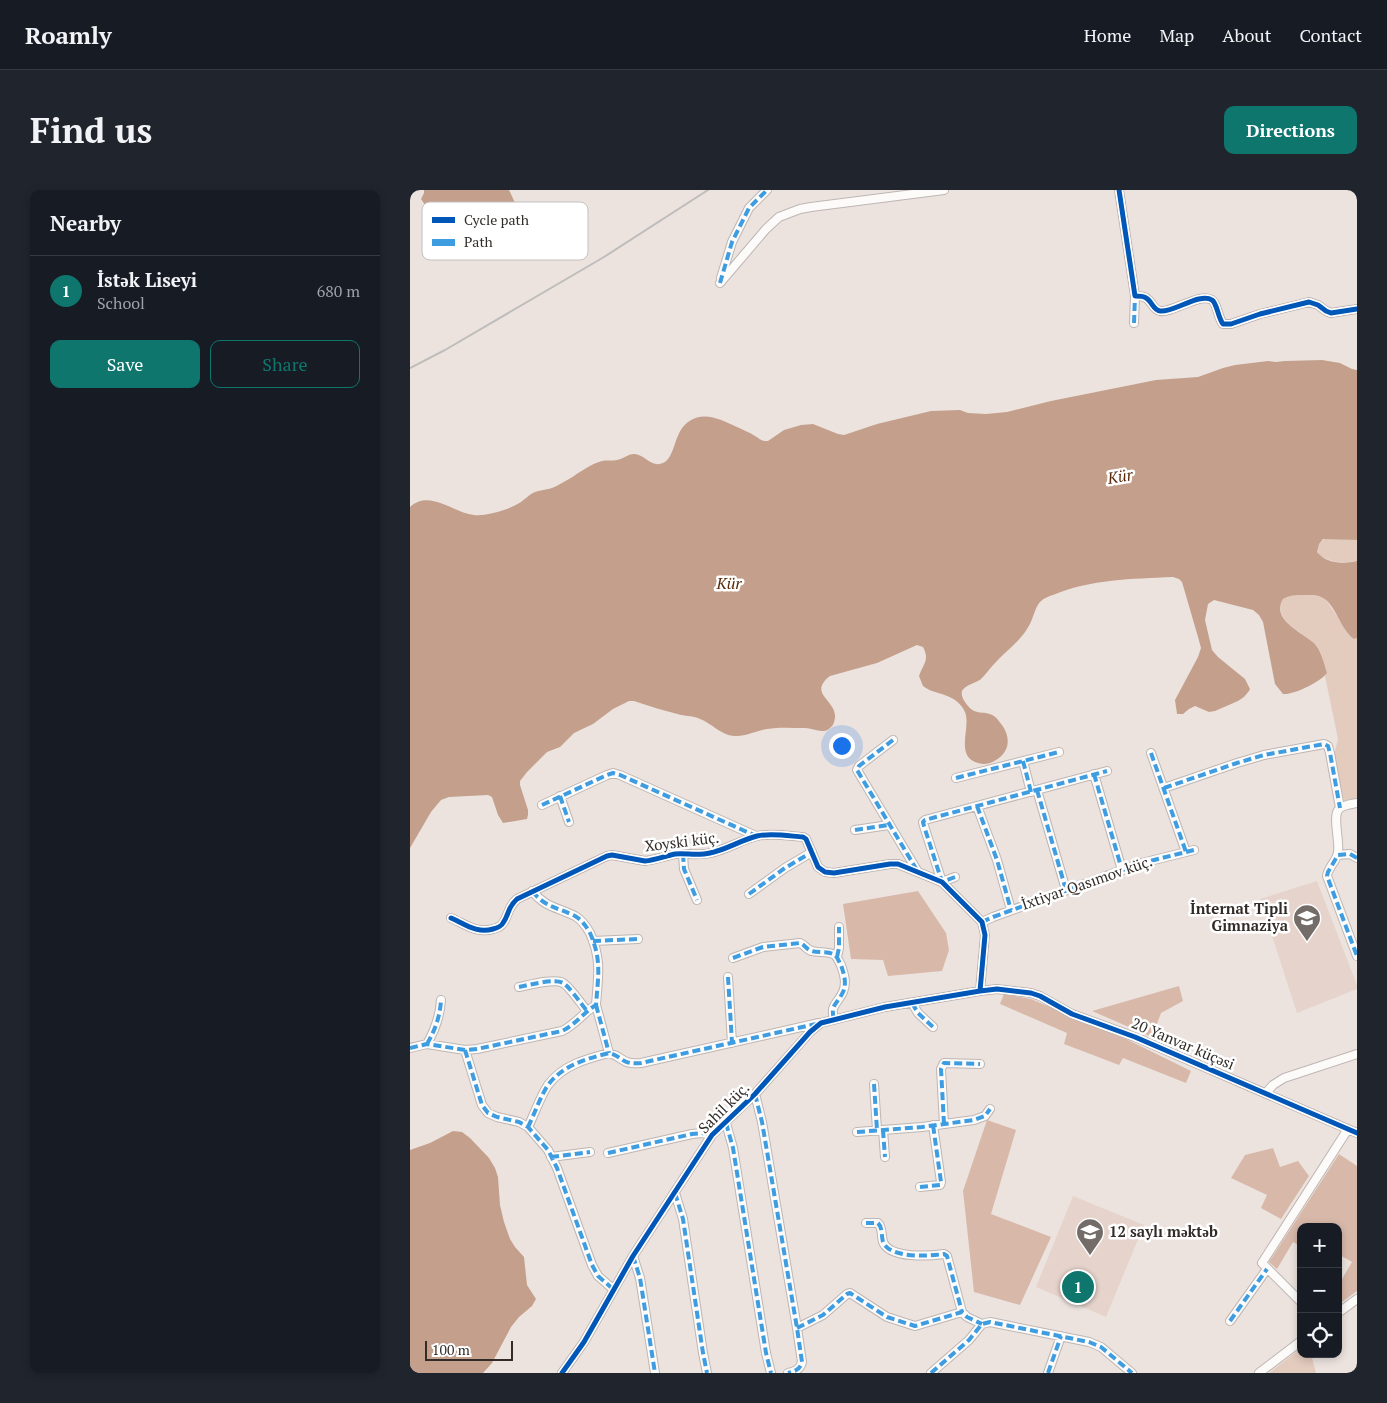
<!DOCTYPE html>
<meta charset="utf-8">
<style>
body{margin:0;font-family:"PT Serif",serif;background:#20242c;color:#f1f3f6}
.controls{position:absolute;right:15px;bottom:15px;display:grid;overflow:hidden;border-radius:10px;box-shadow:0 2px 8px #0003}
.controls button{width:45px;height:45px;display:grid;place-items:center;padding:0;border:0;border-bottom:1px solid #363941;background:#171b24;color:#f1f3f6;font:25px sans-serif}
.scale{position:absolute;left:15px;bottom:12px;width:88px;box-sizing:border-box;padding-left:5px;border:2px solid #322c29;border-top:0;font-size:14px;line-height:18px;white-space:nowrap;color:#322c29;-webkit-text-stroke:4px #fff;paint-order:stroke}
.you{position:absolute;left:431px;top:555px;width:18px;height:18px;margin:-12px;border:4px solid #fff;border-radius:50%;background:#1a73e8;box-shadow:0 0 0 8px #1a73e833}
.badge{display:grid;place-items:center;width:32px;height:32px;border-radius:50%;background:#0f766e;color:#fff;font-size:16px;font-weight:700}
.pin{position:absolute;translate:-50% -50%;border:2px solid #fff;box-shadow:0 1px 5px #0006}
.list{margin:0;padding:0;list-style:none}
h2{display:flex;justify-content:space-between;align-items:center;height:65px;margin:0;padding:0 20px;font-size:21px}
h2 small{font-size:16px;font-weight:400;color:#9ea1a6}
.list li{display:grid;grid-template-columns:32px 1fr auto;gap:15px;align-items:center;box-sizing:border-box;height:70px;padding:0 20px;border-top:1px solid #363941}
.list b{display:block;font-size:19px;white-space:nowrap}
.list p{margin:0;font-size:16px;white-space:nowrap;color:#9ea1a6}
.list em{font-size:16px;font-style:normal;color:#9ea1a6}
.actions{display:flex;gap:10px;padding:15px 20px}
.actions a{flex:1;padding:11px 0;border:1px solid #0f766e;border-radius:10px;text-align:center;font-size:18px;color:#0f766e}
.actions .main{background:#0f766e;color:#fff}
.icon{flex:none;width:28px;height:28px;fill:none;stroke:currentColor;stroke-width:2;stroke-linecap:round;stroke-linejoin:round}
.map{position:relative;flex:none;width:947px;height:1183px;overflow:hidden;border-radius:10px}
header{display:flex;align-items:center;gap:30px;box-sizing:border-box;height:70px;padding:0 25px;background:#171b24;border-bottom:1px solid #363941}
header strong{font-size:24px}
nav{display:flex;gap:28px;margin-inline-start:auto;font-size:18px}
.intro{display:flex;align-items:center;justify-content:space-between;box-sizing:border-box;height:120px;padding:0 30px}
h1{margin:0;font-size:35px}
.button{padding:12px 22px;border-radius:10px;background:#0f766e;color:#fff;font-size:18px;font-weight:700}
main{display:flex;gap:30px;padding:0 30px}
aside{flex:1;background:#171b24;border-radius:10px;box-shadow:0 2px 8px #0003}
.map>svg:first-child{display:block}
.built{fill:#e6d4cc}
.green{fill:#e3cbbe}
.forest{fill:#d8b9a9}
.water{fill:#c4a08c}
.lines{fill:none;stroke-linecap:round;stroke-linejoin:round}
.minor-casing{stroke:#beb6b3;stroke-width:10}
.minor{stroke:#fcfbfa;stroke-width:8}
.rail{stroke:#bfbdbc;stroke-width:2}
.quiet{stroke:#3e9ce1;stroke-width:4;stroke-dasharray:8 4;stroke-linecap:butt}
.cycleway-casing{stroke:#fff;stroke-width:8}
.cycleway{stroke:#0057b8;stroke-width:5}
.labels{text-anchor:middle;stroke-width:5;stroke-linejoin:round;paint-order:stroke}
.street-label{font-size:15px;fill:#322c29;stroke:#fff}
.poi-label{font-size:15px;font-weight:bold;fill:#322c29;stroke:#fff;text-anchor:end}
.water-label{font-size:16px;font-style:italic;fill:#582a0b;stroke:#fff}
.key{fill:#fff;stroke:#c2c0bf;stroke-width:1}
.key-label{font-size:14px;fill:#322c29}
</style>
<header>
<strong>Roamly</strong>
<nav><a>Home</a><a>Map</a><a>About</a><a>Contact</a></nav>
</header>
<div class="intro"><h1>Find us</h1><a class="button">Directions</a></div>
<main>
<aside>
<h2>Nearby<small></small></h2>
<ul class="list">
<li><span class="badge">1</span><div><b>İstək Liseyi</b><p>School</p></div><em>680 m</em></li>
</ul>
<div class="actions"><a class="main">Save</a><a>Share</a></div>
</aside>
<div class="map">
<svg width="947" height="1183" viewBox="0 0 947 1183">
<rect width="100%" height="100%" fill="#ece3df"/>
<path class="built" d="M 907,691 L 947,795 L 947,799 L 887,823 L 850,709 Z
M 663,1006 L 734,1035 L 696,1127 L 626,1097 Z"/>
<path class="green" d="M 918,348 L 947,350 L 947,371 C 932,373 921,373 908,364 C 906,356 910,350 918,348 Z
M 884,405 C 895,405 908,403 917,411 L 939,445 L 944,449 L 947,448 L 947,608 L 934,611 L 924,565 L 928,549 L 915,486 L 917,483 C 914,473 912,461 904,453 C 893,442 872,436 870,417 C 870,408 877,407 884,405 Z
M 891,1158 L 891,1164 L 901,1164 L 906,1183 L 859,1183 Z"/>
<path class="forest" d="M 508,701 L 536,743 L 539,760 L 532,781 L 478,786 L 473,770 L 441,769 L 433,714 Z
M 769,796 L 773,811 L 751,823 L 742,847 L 682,821 Z
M 594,804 L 621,809 L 716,849 L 781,881 L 776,893 L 713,868 L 709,875 L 654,854 L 657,843 L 590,814 Z
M 577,930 L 606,940 L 581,1024 L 641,1047 L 610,1115 L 564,1102 L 553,1001 Z
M 863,958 L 870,977 L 888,971 L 899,986 L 871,1029 L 851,1018 L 857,1005 L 821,988 L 835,965 Z
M 929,964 L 947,976 L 947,1101 L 928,1115 L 928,1096 L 942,1072 L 928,1064 L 928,1037 L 891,1037 L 891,1056 L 883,1052 L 867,1079 L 859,1072 Z"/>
<path class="water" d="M 14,0 L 99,0 L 107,17 L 114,23 L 101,28 L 71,49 L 63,50 L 50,38 L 36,35 L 26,31 L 11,9 L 14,3 Z
M 912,170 L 930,173 L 942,179 L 947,180 L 947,350 L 913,349 L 909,354 L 907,362 C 917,374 933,374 947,371 L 947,448 L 944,449 C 930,439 926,415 913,408 C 907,404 899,405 893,405 C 886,405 880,405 873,409 C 860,429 893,443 904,453 C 911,460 914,473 917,483 C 910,492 884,505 873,504 L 865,494 L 853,432 L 849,425 L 843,420 L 804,410 L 798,414 L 795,430 L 802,460 L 808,467 L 835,489 L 840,499 L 839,501 L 834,507 L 828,511 L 805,521 L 799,522 L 785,516 L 779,519 L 773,524 L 767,524 L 765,510 L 788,467 L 791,458 L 788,447 L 772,392 L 769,389 L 763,387 C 722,389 681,389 643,405 C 639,406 634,408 630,412 C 624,419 623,431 617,439 C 609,452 596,461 586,472 C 581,477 576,484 571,489 C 566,493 555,495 552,501 C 551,505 553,509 555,512 C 566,528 572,519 584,526 C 588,529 591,534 594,538 C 601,551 598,563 586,570 C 580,574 575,575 568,573 C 543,566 563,535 554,520 C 544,502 526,506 513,496 L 509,486 C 513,474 520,470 513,457 L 507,455 L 467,473 L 420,486 C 397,504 427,510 425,528 C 424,532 424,535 420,538 C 413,545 403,538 395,538 C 382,538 369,537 357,539 C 345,541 336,547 324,546 C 311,545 301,533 290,529 C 284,526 277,526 271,525 C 255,521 239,516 224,511 L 219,511 L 203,519 L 183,534 L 164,543 L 150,557 L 137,562 L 117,582 L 110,591 L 110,595 L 118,620 L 118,625 L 117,629 L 93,633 L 88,625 L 82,607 L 78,605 L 39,607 L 31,610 L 21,622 L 0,658 L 0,317 C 20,299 43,323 64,325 C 74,326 84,323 94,320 C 100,318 106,315 111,312 C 115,309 119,305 123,303 C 129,300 135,300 142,298 C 147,296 153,292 159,289 C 169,283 180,274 192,271 C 197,270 202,271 207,270 C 213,269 219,263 225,264 C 235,265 242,278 253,273 C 266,267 263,243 278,232 C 294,220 312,230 327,237 C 333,240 339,242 345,246 C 349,248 350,250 354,251 L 358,251 L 374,240 L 391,235 L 403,234 L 428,244 L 434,245 L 467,234 L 521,221 L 550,220 L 558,223 L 576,224 L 597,222 L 641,211 L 746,190 L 788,187 L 813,178 L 825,175 L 858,171 L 866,172 L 875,171 Z
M 43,941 L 52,942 L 60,948 L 79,968 L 85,978 L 88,987 L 90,1015 L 94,1032 L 100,1049 L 105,1057 L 114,1067 L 117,1095 L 126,1109 L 122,1116 L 109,1127 L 101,1137 L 82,1173 L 73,1183 L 0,1183 L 0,960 L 20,953 Z"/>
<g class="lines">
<g class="minor-casing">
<path id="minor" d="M 709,0 L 725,106 C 728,106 734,106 736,108 C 742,111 743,120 750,121 C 763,123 790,102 802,110 C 807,113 808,128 813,134 L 821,134 L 850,124 L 899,112 L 908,115 L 916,121 L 921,123 L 947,119
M 311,88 L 322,52 L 339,18 L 357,0
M 310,93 L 356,39 L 369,27 L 390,19 L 401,17 L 534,0
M 724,133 L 725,106
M 483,550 L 449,576 L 447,580 L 508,682
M 741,563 L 776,662
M 613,571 L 621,602
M 684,584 L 712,680
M 546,588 L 649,562
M 754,598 L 827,573 L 854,565 L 914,554 L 918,556 L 920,563 L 930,618
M 627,600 L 656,700
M 150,606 L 159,632
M 947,613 C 942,614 932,615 929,619 C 922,626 930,651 928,662 C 927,671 918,677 917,686 L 947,766
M 132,615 L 197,585 L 203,583 L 210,585 L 346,646
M 567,616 L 587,670 L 601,720
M 445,640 L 479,635
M 273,664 L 274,679 L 287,710
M 928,665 L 940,664 L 947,668
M 545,687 L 532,692 L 514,636 L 513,632 L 515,630 L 697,581
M 339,704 L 375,678 L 402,662
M 41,728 C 55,734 67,744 83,739 C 87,738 91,737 93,733 C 99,725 97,718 107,709 L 197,666 L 202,665 L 235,671 C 245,670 255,666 265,664 C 277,663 288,666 300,663 C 316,660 331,650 347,646 C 361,643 379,646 393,647 L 396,649 L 408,677 L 415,682 L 424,683 L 480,674 L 488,674 L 532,692 L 572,732 L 575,745 L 570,801
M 572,732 L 583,727 L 732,673 L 784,660
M 183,751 L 228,749
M 427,767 L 429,758 L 429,737
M 323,768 L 353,757 L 390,753 C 395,755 397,760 402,761 C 409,763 419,761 425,765 C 428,768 429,772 431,775 C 434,784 437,793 433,802 C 427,815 420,814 424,829
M 318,787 L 322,853
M 109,797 C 119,795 145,788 153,793 C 159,796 172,815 177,821
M 502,813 L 508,823 L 523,837
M 186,815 L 199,863
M 17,854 C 25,840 30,827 31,810
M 0,858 L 17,854 L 55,860 L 67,859 L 152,841 C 165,835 174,822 186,815 C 188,787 192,770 180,743 C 176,736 172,730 165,726 C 147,717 136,718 122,701
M 55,860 L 72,915 L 78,923 L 87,927 L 109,932 L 118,937 L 138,960 L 147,978 L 182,1075 L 188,1086 L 203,1099
M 464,894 L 467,940
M 856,903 L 863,895 L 874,888 L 947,864
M 345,904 L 352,932 L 387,1138 L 392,1172 C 390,1180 385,1181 378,1183
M 316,933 L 323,958 L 356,1163 L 361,1183
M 534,934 L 531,879 L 534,873 L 570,874
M 118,937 C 124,925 131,905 138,895 C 153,875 176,869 199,863 C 214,867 211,875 231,873 L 409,833
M 473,940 L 475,967
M 447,942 L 512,937 L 564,930 L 575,926 L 580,919
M 198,963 L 282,944 L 292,943 L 302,945
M 141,967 L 180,962
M 510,997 L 530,995 L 531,992 L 523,935
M 265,1003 L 273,1029 L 293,1163 L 297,1183
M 456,1033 L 468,1033 C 473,1038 471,1045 473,1052 C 480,1069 520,1066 534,1064 L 537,1066 L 552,1122
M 223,1066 L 230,1088 L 245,1183
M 891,1112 L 852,1073 L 938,939
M 928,1123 L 947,1109
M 820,1131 L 857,1079
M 387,1138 L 413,1125 L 437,1104 L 440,1103 L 477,1127 L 505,1136 L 552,1122 L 557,1127 L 572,1134
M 152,1183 L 174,1152 L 223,1066 L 302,945 L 345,904 L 400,842 L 411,833 L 475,817 L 570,801 L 587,799 L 621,803 L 630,806 L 662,824 L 725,847 L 947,943
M 521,1183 L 559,1150 L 572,1134 L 580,1132 L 679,1152 L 691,1157 L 722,1183
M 638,1183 L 651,1146
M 849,1183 L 891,1151"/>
</g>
<use href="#minor" class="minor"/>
<path class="rail" d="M 0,178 L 35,160 L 194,67 L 298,0"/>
<path class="quiet" d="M 310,93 L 322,52 L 339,18 L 357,0
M 724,133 L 725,106
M 483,550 L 449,576 L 447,580 L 508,682
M 741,563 L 776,662
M 613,571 L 621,602
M 684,584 L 712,680
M 546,588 L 649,562
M 754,598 L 827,573 L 854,565 L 914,554 L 918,556 L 920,563 L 930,618
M 627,600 L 656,700
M 150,606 L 159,632
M 132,615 L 197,585 L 203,583 L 210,585 L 346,646
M 567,616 L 587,670 L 601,720
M 445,640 L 479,635
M 273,664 L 274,679 L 287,710
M 947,668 L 940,664 L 928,665 L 918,682 L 917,686 L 947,766
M 545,687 L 532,692 L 514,636 L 513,632 L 515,630 L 697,581
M 339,704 L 375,678 L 402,662
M 572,732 L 583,727 L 732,673 L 784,660
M 183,751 L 228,749
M 427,767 L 429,758 L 429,737
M 323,768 L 353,757 L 390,753 C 395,755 397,760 402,761 C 409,763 419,761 425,765 C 428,768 429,772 431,775 C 434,784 437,793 433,802 C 427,815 420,814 424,829
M 318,787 L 322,853
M 109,797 C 119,795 145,788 153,793 C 159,796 172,815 177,821
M 502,813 L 508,823 L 523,837
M 186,815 L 199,863
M 17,854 C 25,840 30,827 31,810
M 0,858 L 17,854 L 55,860 L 67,859 L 152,841 C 165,835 174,822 186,815 C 188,787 192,770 180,743 C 176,736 172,730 165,726 C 147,717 136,718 122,701
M 55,860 L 72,915 L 78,923 L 87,927 L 109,932 L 118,937 L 138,960 L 147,978 L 182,1075 L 188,1086 L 203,1099
M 464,894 L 467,940
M 345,904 L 352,932 L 387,1138 L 392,1172 C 390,1180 385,1181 378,1183
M 316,933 L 323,958 L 356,1163 L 361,1183
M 534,934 L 531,879 L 534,873 L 570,874
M 118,937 C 124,925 131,905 138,895 C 153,875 176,869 199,863 C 214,867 211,875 231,873 L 406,834
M 473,940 L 475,967
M 447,942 L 512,937 L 564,930 L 575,926 L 580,919
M 198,963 L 282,944 L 292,943 L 302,945
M 141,967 L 180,962
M 510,997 L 530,995 L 531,992 L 523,935
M 265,1003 L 273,1029 L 293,1163 L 297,1183
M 456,1033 L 468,1033 C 473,1038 471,1045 473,1052 C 480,1069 520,1066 534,1064 L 537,1066 L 552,1122
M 223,1066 L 230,1088 L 245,1183
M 820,1131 L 857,1079
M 387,1138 L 413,1125 L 437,1104 L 440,1103 L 477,1127 L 505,1136 L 552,1122 L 557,1127 L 572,1134
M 521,1183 L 559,1150 L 572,1134 L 580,1132 L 679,1152 L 691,1157 L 722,1183
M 638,1183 L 651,1146"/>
<g class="cycleway-casing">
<path id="cycleway" d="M 709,0 L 725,106 C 728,106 734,106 736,108 C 742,111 743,120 750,121 C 763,123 790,102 802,110 C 807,113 808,128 813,134 L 821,134 L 850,124 L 899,112 L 908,115 L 916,121 L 921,123 L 947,119
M 41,728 C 55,734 67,744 83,739 C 87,738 91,737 93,733 C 99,725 97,718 107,709 L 197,666 L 202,665 L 235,671 C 245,670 255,666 265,664 C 277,663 288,666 300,663 C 316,660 331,650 347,646 C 361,643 379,646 393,647 L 396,649 L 408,677 L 415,682 L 424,683 L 480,674 L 488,674 L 532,692 L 572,732 L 575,745 L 570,801
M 152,1183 L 174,1152 L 223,1066 L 302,945 L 345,904 L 400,842 L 411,833 L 475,817 L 570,801 L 587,799 L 621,803 L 630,806 L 662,824 L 725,847 L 947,943"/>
</g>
<use href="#cycleway" class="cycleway"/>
</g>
<defs>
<g id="school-pin" transform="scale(1.4375)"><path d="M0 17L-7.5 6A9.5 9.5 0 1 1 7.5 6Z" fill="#736c69" stroke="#fff"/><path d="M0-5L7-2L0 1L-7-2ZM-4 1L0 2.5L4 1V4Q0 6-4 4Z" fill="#fff"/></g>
</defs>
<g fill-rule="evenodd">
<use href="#school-pin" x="897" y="728"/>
<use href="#school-pin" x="680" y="1042"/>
</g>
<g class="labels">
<g class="street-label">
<text transform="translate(272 652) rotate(-7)" y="5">Xoyski küç.</text>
<text transform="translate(677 693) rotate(-19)" y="5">İxtiyar Qasımov küç.</text>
<text transform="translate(773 854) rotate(23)" y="5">20 Yanvar küçəsi</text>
<text transform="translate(314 918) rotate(-45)" y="5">Sahil küç.</text>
</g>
<g class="poi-label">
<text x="878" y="724">İnternat Tipli<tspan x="878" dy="17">Gimnaziya</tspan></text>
<text x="699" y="1047" text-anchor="start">12 saylı məktəb</text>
</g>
<g class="water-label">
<text transform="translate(710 286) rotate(-9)" y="6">Kür</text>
<text x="319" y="399">Kür</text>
</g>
</g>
<rect x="12" y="12" width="166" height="58" rx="8" class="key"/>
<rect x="22" y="27" width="23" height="6" fill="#0057b8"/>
<rect x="22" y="49" width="23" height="7" fill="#3e9ce1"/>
<g class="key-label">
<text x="54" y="35">Cycle path</text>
<text x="54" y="57">Path</text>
</g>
</svg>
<div class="controls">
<button>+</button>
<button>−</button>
<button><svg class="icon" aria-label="locate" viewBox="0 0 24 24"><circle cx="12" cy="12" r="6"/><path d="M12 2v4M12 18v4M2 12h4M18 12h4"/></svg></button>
</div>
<div class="scale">100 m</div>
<div class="you"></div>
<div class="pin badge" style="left:668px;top:1097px">1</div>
</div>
</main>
